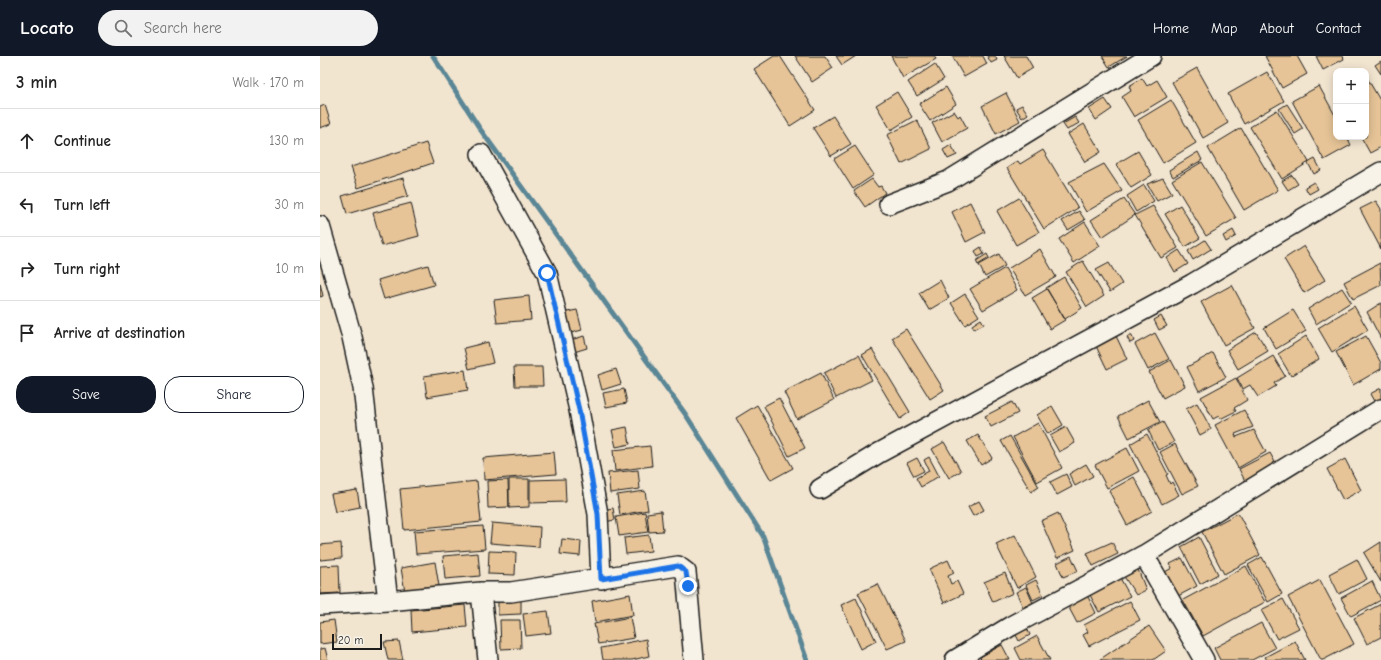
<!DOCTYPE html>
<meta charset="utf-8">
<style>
body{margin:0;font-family:"Comic Neue",sans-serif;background:#f2f2f2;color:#222}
.controls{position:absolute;right:12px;top:12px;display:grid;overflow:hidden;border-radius:8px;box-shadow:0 2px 10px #0003}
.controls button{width:36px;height:36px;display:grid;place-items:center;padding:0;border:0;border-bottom:1px solid #e0e0e0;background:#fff;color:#222;font:20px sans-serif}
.scale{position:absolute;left:12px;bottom:10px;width:50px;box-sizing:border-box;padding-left:4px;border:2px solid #1c1c1c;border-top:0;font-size:11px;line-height:14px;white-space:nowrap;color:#1c1c1c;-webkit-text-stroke:3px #f7f3e8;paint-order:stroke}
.stop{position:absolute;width:12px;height:12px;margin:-9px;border:3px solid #1a73e8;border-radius:50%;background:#fff}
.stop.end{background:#1a73e8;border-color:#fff;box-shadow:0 1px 4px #0008}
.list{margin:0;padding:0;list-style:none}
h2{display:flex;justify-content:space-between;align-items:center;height:52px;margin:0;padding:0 16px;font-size:17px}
h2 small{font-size:13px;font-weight:400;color:#767676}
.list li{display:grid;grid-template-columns:26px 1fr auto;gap:12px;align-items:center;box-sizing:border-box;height:64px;padding:0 16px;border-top:1px solid #e0e0e0}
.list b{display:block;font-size:15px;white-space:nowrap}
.list em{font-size:13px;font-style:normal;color:#767676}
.actions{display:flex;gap:8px;padding:12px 16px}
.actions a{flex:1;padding:9px 0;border:1px solid #111827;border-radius:16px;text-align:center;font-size:14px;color:#111827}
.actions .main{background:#111827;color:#fff}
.icon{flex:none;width:22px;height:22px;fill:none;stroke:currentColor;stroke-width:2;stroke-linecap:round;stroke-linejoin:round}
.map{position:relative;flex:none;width:1061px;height:604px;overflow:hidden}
header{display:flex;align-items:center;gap:24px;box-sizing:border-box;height:56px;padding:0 20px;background:#111827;color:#fff}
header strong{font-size:19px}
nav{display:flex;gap:22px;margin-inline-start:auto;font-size:14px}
.search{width:280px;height:36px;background:#f2f2f2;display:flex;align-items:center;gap:10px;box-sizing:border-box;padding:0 14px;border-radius:22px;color:#767676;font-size:15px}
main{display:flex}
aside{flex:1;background:#fff}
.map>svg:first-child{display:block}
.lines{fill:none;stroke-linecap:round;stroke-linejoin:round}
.stream{stroke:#5a8695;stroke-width:5}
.building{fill:#e6c497;stroke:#1c1c1c}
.minor-casing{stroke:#1c1c1c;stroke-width:22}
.minor{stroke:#f7f3e8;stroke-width:19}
.route{stroke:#1a73e8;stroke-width:5}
</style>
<header>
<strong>Locato</strong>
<div class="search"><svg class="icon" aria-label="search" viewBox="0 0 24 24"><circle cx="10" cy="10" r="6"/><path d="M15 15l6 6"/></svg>Search here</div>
<nav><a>Home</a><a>Map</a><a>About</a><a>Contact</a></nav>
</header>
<main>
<aside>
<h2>3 min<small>Walk · 170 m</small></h2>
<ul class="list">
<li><svg class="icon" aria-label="ahead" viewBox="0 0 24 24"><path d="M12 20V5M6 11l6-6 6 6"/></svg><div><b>Continue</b></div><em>130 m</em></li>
<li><svg class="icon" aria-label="left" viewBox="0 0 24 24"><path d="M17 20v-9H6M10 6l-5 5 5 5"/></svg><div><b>Turn left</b></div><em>30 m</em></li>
<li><svg class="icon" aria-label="right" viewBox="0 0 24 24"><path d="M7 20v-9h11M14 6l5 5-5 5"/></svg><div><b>Turn right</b></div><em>10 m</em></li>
<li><svg class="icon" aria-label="arrive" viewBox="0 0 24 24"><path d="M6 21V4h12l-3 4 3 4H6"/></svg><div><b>Arrive at destination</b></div></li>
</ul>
<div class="actions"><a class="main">Save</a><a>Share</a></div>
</aside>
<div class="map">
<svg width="1061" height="604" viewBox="0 0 1061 604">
<rect width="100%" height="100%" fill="#f2e5d0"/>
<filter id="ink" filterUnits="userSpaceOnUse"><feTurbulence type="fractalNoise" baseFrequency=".025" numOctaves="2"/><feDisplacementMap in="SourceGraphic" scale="8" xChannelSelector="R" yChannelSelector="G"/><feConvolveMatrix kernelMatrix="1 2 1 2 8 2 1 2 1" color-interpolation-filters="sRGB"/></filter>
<g filter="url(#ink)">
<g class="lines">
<path class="stream" d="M 113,0 L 160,73 L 366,359 L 443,480 L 487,604"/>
</g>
<path class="building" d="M 454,0 L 460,0 L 495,54 L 470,70 L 434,13 Z
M 475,0 L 505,0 L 513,12 L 492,26 Z
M 516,0 L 536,0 L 522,9 Z
M 571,0 L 614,0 L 616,3 L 583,22 Z
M 632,0 L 663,0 L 667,8 L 644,21 Z
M 667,0 L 675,0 L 677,4 L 671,7 Z
M 684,0 L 706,0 L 713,12 L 697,22 Z
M 782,0 L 807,0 L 789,11 Z
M 945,0 L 977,0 L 987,18 L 962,32 Z
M 996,0 L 1023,0 L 1024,3 L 1003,14 Z
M 1061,5 L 1061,18 L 1055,9 Z
M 615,8 L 624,23 L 597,40 L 588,26 Z
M 877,12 L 908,67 L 883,82 L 852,26 Z
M 947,16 L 964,45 L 924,68 L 908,38 Z
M 1046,20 L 1061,46 L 1061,91 L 1050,97 L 1041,81 L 1046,81 Z
M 822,22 L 827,30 L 837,24 L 847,41 L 814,61 L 802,41 L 811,35 L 809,30 Z
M 999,30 L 1016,61 L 1016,81 L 1027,81 L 1031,89 L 1004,104 L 972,45 Z
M 626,31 L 636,48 L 610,65 L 599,48 Z
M 759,31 L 763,36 L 755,41 L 751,36 Z
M 577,36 L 592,61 L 571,74 L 556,49 Z
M 686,37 L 700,65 L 676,78 L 662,50 Z
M 785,43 L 792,53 L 776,64 L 769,53 Z
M 851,44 L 876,87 L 843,107 L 818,64 Z
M 967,48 L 983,73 L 975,78 L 959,53 Z
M 5,49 L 11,68 L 0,72 L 0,51 Z
M 702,49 L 708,58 L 702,62 L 696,52 Z
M 957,54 L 989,106 L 962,123 L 930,71 Z
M 634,55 L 638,61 L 640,59 L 647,72 L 622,86 L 612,67 Z
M 513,60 L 531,88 L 511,100 L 493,72 Z
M 755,61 L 759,67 L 747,74 L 743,68 Z
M 597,64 L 611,93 L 581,108 L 567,79 Z
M 764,68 L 781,96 L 765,106 L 748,78 Z
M 921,72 L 958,134 L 924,154 L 888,92 Z
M 106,87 L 113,107 L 38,132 L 31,111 Z
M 631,89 L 637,99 L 628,103 L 623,94 Z
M 535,90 L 554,119 L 533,133 L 514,103 Z
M 723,94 L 758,152 L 724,173 L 687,112 L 698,105 L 700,108 Z
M 818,95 L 832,119 L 811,132 L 796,108 Z
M 878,96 L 882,104 L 853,121 L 849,114 Z
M 995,103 L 1001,114 L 994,118 L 988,107 Z
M 882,106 L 916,162 L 886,180 L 852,124 Z
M 784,108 L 802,135 L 766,156 L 749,126 Z
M 972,119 L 978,128 L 968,134 L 962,125 Z
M 83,122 L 88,140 L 27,158 L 22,140 Z
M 843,122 L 852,137 L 837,145 L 827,128 Z
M 552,123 L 558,131 L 561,130 L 565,137 L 545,151 L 534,135 Z
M 994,126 L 998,133 L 989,138 L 985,131 Z
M 824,129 L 834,145 L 816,156 L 807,140 Z
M 699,142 L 719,176 L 696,189 L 677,155 Z
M 804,143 L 815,159 L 782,181 L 771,164 Z
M 1056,145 L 1061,153 L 1061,193 L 1040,153 Z
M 650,146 L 665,176 L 646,186 L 632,156 Z
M 91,147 L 99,180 L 62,190 L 53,157 Z
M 860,149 L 880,182 L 865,191 L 845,158 Z
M 833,150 L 858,192 L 841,202 L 815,159 Z
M 759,155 L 765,164 L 748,174 L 742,165 Z
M 765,166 L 780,190 L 754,207 L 739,183 Z
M 913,174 L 916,180 L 906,186 L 903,180 Z
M 885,184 L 891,193 L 873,204 L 868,195 Z
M 984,190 L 1005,224 L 984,237 L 964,203 Z
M 661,191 L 664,198 L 658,201 L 655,195 Z
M 720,193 L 736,221 L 705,239 L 689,212 Z
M 859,194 L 868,208 L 855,216 L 847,202 Z
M 667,198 L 669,202 L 658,209 L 656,205 Z
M 679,198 L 685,210 L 665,221 L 659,209 Z
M 763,205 L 784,240 L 767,251 L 746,216 Z
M 789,207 L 802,228 L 790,236 L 776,214 Z
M 1060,207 L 1061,229 L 1033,243 L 1024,226 Z
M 108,209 L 114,229 L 64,243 L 58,224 Z
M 685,212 L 697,234 L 663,254 L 650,233 Z
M 744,221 L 762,252 L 745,263 L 726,232 Z
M 620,224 L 629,242 L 609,254 L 599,237 Z
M 0,227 L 3,240 L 0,241 Z
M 912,229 L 935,272 L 904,289 L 881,246 Z
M 1022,232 L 1031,246 L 996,268 L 988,253 Z
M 727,233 L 745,264 L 730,273 L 712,242 Z
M 645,238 L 659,260 L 645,269 L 631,247 Z
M 209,240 L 211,264 L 177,267 L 174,244 Z
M 1061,247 L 1061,283 L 1047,256 Z
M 1034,250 L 1048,274 L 1012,296 L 998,272 Z
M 257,254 L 262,274 L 247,278 L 242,257 Z
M 973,254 L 986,275 L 956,293 L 944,272 Z
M 841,260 L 847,270 L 839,274 L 834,264 Z
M 661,263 L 664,268 L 654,273 L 652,269 Z
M 586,273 L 624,334 L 610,343 L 572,282 Z
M 936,276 L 948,295 L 918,313 L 907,294 Z
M 835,277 L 849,303 L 828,314 L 815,288 Z
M 811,278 L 814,285 L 810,287 L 807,281 Z
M 264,280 L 267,292 L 254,296 L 251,284 Z
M 796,280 L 807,303 L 787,313 L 776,290 Z
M 986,280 L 999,303 L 971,320 L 958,298 Z
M 1046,280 L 1061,307 L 1061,313 L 1033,329 L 1016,296 Z
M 168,286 L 173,307 L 149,313 L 144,292 Z
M 552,293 L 590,356 L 580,363 L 542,299 Z
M 893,297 L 906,321 L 879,335 L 867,311 Z
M 539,299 L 552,324 L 516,342 L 504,317 Z
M 953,300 L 965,320 L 954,327 L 956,330 L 938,341 L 930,329 L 923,333 L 917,322 Z
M 851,304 L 865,330 L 843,342 L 829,316 Z
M 194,311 L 222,311 L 223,330 L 195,330 Z
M 296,313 L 301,328 L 282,334 L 278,319 Z
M 145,314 L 148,334 L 107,341 L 104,320 Z
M 501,317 L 514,344 L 477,363 L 464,336 Z
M 916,322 L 927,344 L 914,352 L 916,355 L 900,363 L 899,360 L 893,363 L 881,341 Z
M 1061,332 L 1061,343 L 1055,347 L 1050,338 Z
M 304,333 L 307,347 L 286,351 L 283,337 Z
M 459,342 L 485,392 L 469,400 L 444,350 Z
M 828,344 L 840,366 L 809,382 L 798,360 Z
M 692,346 L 698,357 L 671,371 L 665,360 Z
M 877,347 L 891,373 L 880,379 L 866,353 Z
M 437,349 L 473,412 L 451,424 L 416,362 Z
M 732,350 L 743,369 L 728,378 L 717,359 Z
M 924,354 L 933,371 L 915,378 L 916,381 L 934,374 L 946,396 L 918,412 L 895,369 Z
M 843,366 L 854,386 L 838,394 L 828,374 Z
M 718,367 L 742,412 L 717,426 L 693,381 Z
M 307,371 L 310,388 L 296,391 L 292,374 Z
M 746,371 L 755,387 L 739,396 L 730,380 Z
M 827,378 L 848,418 L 846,419 L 850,428 L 852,426 L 859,439 L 842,448 L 810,388 Z
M 658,379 L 672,402 L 661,409 L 647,385 Z
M 690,380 L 719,431 L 711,436 L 681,385 Z
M 624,386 L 641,415 L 629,422 L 612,393 Z
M 855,388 L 878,430 L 862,438 L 840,396 Z
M 330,390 L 332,410 L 295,415 L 293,394 Z
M 807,392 L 819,415 L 787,432 L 775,409 Z
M 234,396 L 236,418 L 164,424 L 163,402 Z
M 950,397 L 956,408 L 925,425 L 919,413 Z
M 609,401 L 619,420 L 601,431 L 596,422 L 609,415 L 604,404 Z
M 597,402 L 604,415 L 594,420 L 587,407 Z
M 1025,403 L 1041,434 L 1023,444 L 1007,413 Z
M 766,408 L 773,420 L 755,430 L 749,418 Z
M 318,414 L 320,433 L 290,437 L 288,417 Z
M 746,418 L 752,431 L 737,439 L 730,426 Z
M 814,421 L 832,455 L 807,469 L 789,435 Z
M 189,423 L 209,423 L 209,451 L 189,452 Z
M 245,423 L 246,446 L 210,447 L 210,424 Z
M 188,424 L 189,451 L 168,452 L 167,425 Z
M 157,425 L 161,466 L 84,474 L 80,433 Z
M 37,434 L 40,451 L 15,456 L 11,438 Z
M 325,435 L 328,454 L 300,459 L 297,439 Z
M 659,445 L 664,454 L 653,460 L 648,451 Z
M 293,452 L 295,464 L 284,466 L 282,454 Z
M 341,455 L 343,475 L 329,476 L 327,457 Z
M 325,456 L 328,476 L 299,480 L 296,461 Z
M 738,457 L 755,494 L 737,502 L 721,465 Z
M 918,457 L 940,499 L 904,518 L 882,476 Z
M 172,467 L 220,471 L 219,491 L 170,487 Z
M 163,470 L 165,493 L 96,498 L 94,475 Z
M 329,479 L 331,495 L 306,498 L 304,482 Z
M 695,479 L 716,521 L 697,532 L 676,488 Z
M 879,481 L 898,518 L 880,528 L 861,491 Z
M 242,483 L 261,485 L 260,500 L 240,498 Z
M 792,486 L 798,498 L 773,510 L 767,497 Z
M 1061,486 L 1061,526 L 1044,497 Z
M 21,487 L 22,502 L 0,504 L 0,489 Z
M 169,495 L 196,496 L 195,519 L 168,518 Z
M 158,497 L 160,520 L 125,523 L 123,500 Z
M 751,500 L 758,515 L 743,521 L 737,507 Z
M 942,501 L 962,538 L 948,546 L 928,509 Z
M 862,502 L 877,530 L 858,540 L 845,516 L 852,512 L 850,508 Z
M 1037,503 L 1047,523 L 1019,538 L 1009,518 Z
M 628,504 L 634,517 L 628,520 L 631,528 L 637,525 L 643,538 L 624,547 L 609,513 Z
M 115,506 L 119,530 L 85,536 L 81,512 Z
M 19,509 L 20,537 L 0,538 L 0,510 Z
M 926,510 L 945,546 L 883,580 L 863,544 Z
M 817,511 L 826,534 L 816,539 L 803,519 Z
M 685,517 L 693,537 L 673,546 L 664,526 Z
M 800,522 L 810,540 L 779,556 L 770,539 Z
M 716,524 L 723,539 L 713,544 L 706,529 Z
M 1000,524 L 1034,588 L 1003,604 L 1001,604 L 968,541 Z
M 1052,525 L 1061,544 L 1031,560 L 1021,542 Z
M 558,528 L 586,585 L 567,593 L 538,537 Z
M 706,531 L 713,547 L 703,551 L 696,536 Z
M 310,538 L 313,559 L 275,566 L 272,545 Z
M 767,539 L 776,557 L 757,567 L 748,550 Z
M 536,542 L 556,585 L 541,593 L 521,549 Z
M 963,543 L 979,572 L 957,583 L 941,554 Z
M 201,544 L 201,558 L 178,559 L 178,545 Z
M 810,545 L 820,564 L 769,590 L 763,579 L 768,576 L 764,569 Z
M 1061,548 L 1061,581 L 1047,588 L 1034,562 Z
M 145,549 L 147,571 L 92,576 L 91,554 Z
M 228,555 L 231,577 L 206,580 L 203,558 Z
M 310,561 L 314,582 L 278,588 L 274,568 Z
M 14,564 L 17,586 L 0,588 L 0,566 Z
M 180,564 L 200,564 L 201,592 L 181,593 Z
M 941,567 L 955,592 L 932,604 L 900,604 L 894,592 Z
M 829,570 L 846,595 L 833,604 L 779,604 Z
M 707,572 L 710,579 L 699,585 L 695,577 Z
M 717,580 L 730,604 L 701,604 L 695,592 Z
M 326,583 L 329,600 L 312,604 L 283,604 L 281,592 Z
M 79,585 L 83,604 L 68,604 L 64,586 Z
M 975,585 L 985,604 L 947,604 L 945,601 Z
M 682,589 L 690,604 L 661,604 L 660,601 Z
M 5,592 L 8,604 L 0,604 L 0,593 Z"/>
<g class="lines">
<g class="minor-casing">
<path id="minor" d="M 161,98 L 227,217 L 259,354 L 278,458 L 281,523
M 569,148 L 628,125 L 831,0
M 0,170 L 32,281 L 43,332 L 68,545
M 500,433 L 559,397 L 872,228 L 1061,116
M 824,499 L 884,604
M 161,536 L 168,604
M 0,549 L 68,545 L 161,536 L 191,536 L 358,510 L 366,516 L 374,604
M 635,604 L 691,570 L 824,499 L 1061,353"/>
</g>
<use href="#minor" class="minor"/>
</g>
</g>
<g class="lines" filter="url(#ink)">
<path class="route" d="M 227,217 L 259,354 L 278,458 L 281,523 L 358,510 L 366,516 L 368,530"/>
</g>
</svg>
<div class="controls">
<button>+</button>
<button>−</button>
</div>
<div class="scale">20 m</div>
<div class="stop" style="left:227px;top:217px"></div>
<div class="stop end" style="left:368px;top:530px"></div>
</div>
</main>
